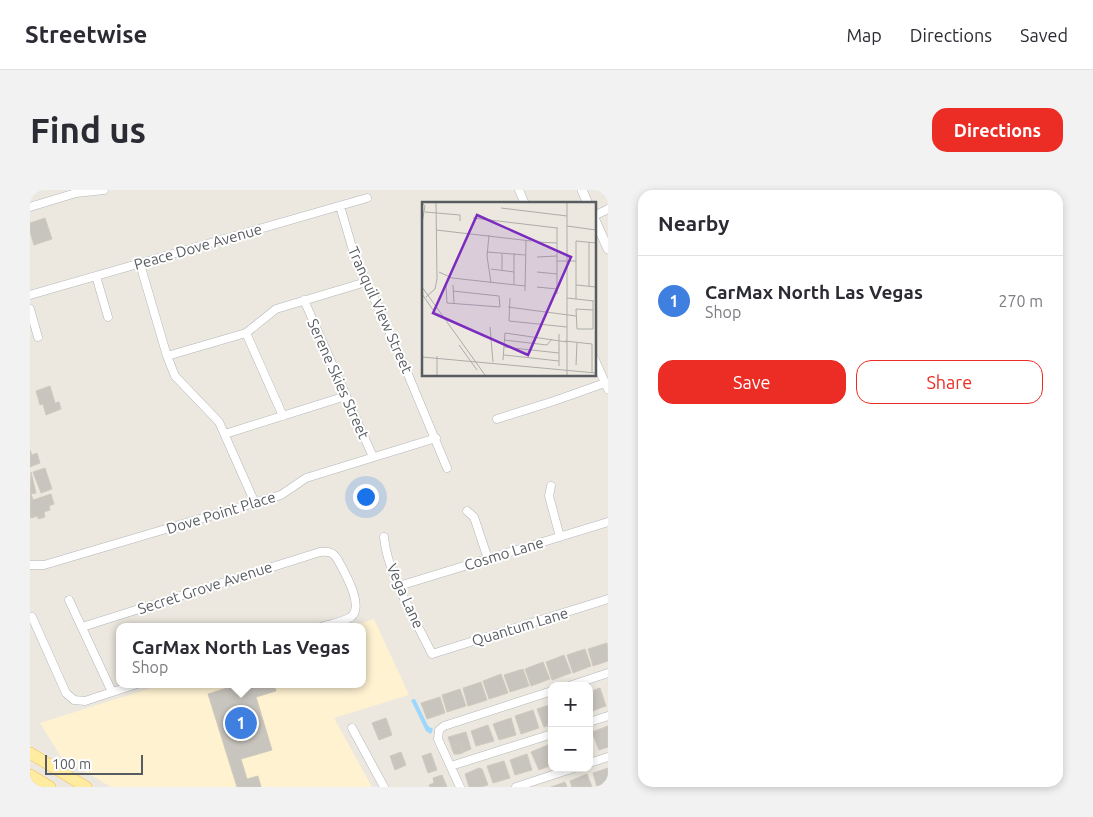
<!DOCTYPE html>
<meta charset="utf-8">
<style>
body{margin:0;font-family:Ubuntu,sans-serif;background:#f2f2f3;color:#2b2b33}
.controls{position:absolute;right:15px;bottom:15px;display:grid;overflow:hidden;border-radius:10px;box-shadow:0 2px 8px #0003}
.controls button{width:45px;height:45px;display:grid;place-items:center;padding:0;border:0;border-bottom:1px solid #e1e1e2;background:#fff;color:#2b2b33;font:25px sans-serif}
.scale{position:absolute;left:15px;bottom:12px;width:98px;box-sizing:border-box;padding-left:5px;border:2px solid #585c61;border-top:0;font-size:14px;line-height:18px;white-space:nowrap;color:#585c61;-webkit-text-stroke:4px #fff;paint-order:stroke}
.you{position:absolute;left:335px;top:306px;width:18px;height:18px;margin:-12px;border:4px solid #fff;border-radius:50%;background:#1a73e8;box-shadow:0 0 0 8px #1a73e833}
.badge{display:grid;place-items:center;width:32px;height:32px;border-radius:50%;background:#eb2d25;color:#fff;font-size:16px;font-weight:700}
.pin{position:absolute;translate:-50% -50%;border:2px solid #fff;box-shadow:0 1px 5px #0006}
.popup{position:absolute;left:86px;top:433px;width:250px;height:65px;box-sizing:border-box;display:grid;place-content:center;border-radius:10px;background:#fff;filter:drop-shadow(0 1px 4px #0005);font-size:16px;white-space:nowrap;color:#7c7c81}
.popup b{font-size:19px;color:#2b2b33}
.popup::after{content:'';position:absolute;left:50%;top:100%;margin-left:-10px;border:10px solid transparent;border-top-color:#fff}
.list{margin:0;padding:0;list-style:none}
h2{display:flex;justify-content:space-between;align-items:center;height:65px;margin:0;padding:0 20px;font-size:21px}
h2 small{font-size:16px;font-weight:400;color:#7c7c81}
.list li{display:grid;grid-template-columns:32px 1fr auto;gap:15px;align-items:center;box-sizing:border-box;height:90px;padding:0 20px;border-top:1px solid #e1e1e2}
.list b{display:block;font-size:19px;white-space:nowrap}
.list p{margin:0;font-size:16px;white-space:nowrap;color:#7c7c81}
.list em{font-size:16px;font-style:normal;color:#7c7c81}
.actions{display:flex;gap:10px;padding:15px 20px}
.actions a{flex:1;padding:11px 0;border:1px solid #eb2d25;border-radius:15px;text-align:center;font-size:18px;color:#eb2d25}
.actions .main{background:#eb2d25;color:#fff}
.map{position:relative;flex:none;width:578px;height:597px;overflow:hidden;border-radius:15px}
header{display:flex;align-items:center;gap:30px;box-sizing:border-box;height:70px;padding:0 25px;background:#fff;border-bottom:1px solid #e1e1e2}
header strong{font-size:24px}
nav{display:flex;gap:28px;margin-inline-start:auto;font-size:18px}
.intro{display:flex;align-items:center;justify-content:space-between;box-sizing:border-box;height:120px;padding:0 30px}
h1{margin:0;font-size:35px}
.button{padding:12px 22px;border-radius:15px;background:#eb2d25;color:#fff;font-size:18px;font-weight:700}
main{display:flex;gap:30px;padding:0 30px}
aside{flex:1;background:#fff;border-radius:15px;box-shadow:0 2px 8px #0003}
.map>svg:first-child{display:block}
.commercial{fill:#fef2d1}
.water{fill:#9bd7ff}
.building{fill:#c8c5be;stroke:#d0cabd}
.lines{fill:none;stroke-linecap:round;stroke-linejoin:round}
.minor-casing{stroke:#b2b6ba;stroke-width:9}
.tertiary-casing{stroke:#b2b6ba;stroke-width:10}
.primary-casing{stroke:#f3bf50;stroke-width:12}
.minor{stroke:#fff;stroke-width:8}
.tertiary{stroke:#fff;stroke-width:9}
.primary{stroke:#ffeca0;stroke-width:11}
.labels{text-anchor:middle;stroke-width:4;stroke-linejoin:round;paint-order:stroke}
.street-label{font-size:15px;fill:#585c61;stroke:#fff}
.inset-road{fill:none;stroke:#adaca9;stroke-width:1}
.view{fill:#7b2cbf;fill-opacity:0.15;stroke:#7b2cbf;stroke-width:2.5}
.inset-edge{fill:none;stroke:#585c61;stroke-width:2.5}
</style>
<header>
<strong>Streetwise</strong>
<nav><a>Map</a><a>Directions</a><a>Saved</a></nav>
</header>
<div class="intro"><h1>Find us</h1><a class="button">Directions</a></div>
<main>
<div class="map">
<svg width="578" height="597" viewBox="0 0 578 597">
<rect width="100%" height="100%" fill="#ece8df"/>
<path class="commercial" d="M 344,429 L 379,505 L 304,528 L 342,597 L 81,597 L 31,567 L 10,533 L 134,494 L 332,494 L 332,437 L 319,437 Z"/>
<path class="water" d="M 385,509 L 398,536 L 403,539 L 401,544 L 396,541 L 381,510 Z"/>
<path class="building" d="M 15,28 L 22,49 L 4,55 L 0,42 L 0,33 Z
M 20,196 L 25,213 L 29,212 L 31,219 L 16,225 L 13,214 L 10,215 L 6,201 Z
M 0,260 L 2,265 L 7,263 L 10,273 L 0,277 Z
M 15,278 L 22,299 L 11,303 L 3,282 Z
M 1,282 L 6,303 L 1,304 L 3,310 L 21,304 L 24,314 L 19,316 L 20,320 L 14,322 L 15,327 L 8,329 L 8,326 L 1,328 L 0,324 Z
M 577,453 L 578,471 L 563,476 L 558,459 Z
M 555,459 L 561,476 L 543,483 L 537,465 Z
M 534,465 L 541,483 L 522,490 L 516,472 Z
M 513,472 L 520,489 L 501,496 L 495,479 Z
M 493,479 L 499,496 L 480,502 L 474,485 Z
M 471,484 L 478,503 L 459,509 L 453,491 Z
M 451,492 L 457,510 L 438,516 L 433,498 Z
M 210,494 L 244,494 L 246,501 L 226,507 L 242,560 L 211,569 L 217,589 L 228,586 L 231,597 L 207,597 L 178,504 Z
M 570,498 L 576,516 L 559,522 L 559,502 Z
M 430,499 L 436,516 L 417,522 L 412,505 Z
M 410,507 L 415,523 L 397,529 L 391,513 Z
M 522,514 L 522,534 L 514,537 L 507,519 Z
M 503,520 L 509,538 L 491,544 L 485,526 Z
M 356,528 L 362,545 L 349,550 L 342,533 Z
M 481,528 L 486,545 L 469,550 L 463,534 Z
M 458,535 L 464,551 L 446,556 L 441,541 Z
M 578,536 L 578,557 L 569,560 L 562,542 Z
M 436,542 L 441,559 L 429,564 L 424,564 L 418,547 Z
M 430,553 L 433,563 L 424,564 L 421,556 Z
M 518,555 L 522,564 L 522,575 L 509,580 L 501,562 Z
M 371,562 L 376,575 L 365,580 L 360,566 Z
M 401,563 L 407,580 L 398,583 L 392,566 Z
M 497,564 L 502,580 L 485,585 L 480,570 Z
M 474,571 L 480,588 L 463,593 L 457,576 Z
M 449,578 L 452,579 L 458,595 L 450,597 L 439,597 L 435,584 Z
M 578,578 L 578,597 L 567,597 L 563,583 Z
M 557,584 L 562,597 L 542,597 L 540,591 Z
M 412,585 L 417,597 L 400,597 L 399,595 L 404,593 L 403,588 Z
M 535,592 L 537,597 L 521,597 Z"/>
<g class="lines">
<g class="minor-casing">
<path id="minor" d="M 489,0 L 495,14
M 310,16 L 324,64 L 372,170 L 417,278
M 0,17 L 46,3 L 74,0
M 564,26 L 578,19
M 110,74 L 137,166 L 145,186 L 189,232 L 225,313
M 66,86 L 78,127
M 0,105 L 337,8
M 274,110 L 343,267
M 0,119 L 8,147
M 216,143 L 253,226
M 137,166 L 216,143 L 246,119 L 336,92
M 564,168 L 578,199
M 467,229 L 524,211 L 575,193
M 195,244 L 316,206
M 521,296 L 519,306 L 530,347
M 437,321 L 444,327 L 458,369
M 354,347 C 357,383 386,431 402,464 L 578,409
M 0,375 L 14,375 L 251,305 L 276,288 L 406,248
M 369,396 L 578,332
M 39,410 L 82,502
M 2,427 L 36,503 L 44,510 L 55,511 L 107,494
M 52,437 L 290,362 C 299,361 303,362 308,370 C 314,382 335,416 321,427 C 313,432 300,434 291,437
M 539,496 L 578,483
M 559,532 L 578,526
M 322,538 L 354,597
M 559,573 L 578,567
M 421,576 L 522,544
M 430,597 L 408,549 L 409,540 L 414,536 L 522,501
M 486,597 L 544,578"/>
</g>
<g class="tertiary-casing">
<path id="tertiary" d="M 552,0 L 558,14
M 564,28 L 578,59"/>
</g>
<g class="primary-casing">
<path id="primary" d="M 0,563 L 56,597
M 0,585 L 20,597"/>
</g>
<use href="#minor" class="minor"/>
<use href="#tertiary" class="tertiary"/>
<use href="#primary" class="primary"/>
</g>
<g class="labels">
<g class="street-label">
<text transform="translate(168 57) rotate(-16)" y="5">Peace Dove Avenue</text>
<text transform="translate(350 120) rotate(66)" y="5">Tranquil View Street</text>
<text transform="translate(308 189) rotate(66)" y="5">Serene Skies Street</text>
<text transform="translate(191 323) rotate(-17)" y="5">Dove Point Place</text>
<text transform="translate(474 364) rotate(-17)" y="5">Cosmo Lane</text>
<text transform="translate(175 398) rotate(-18)" y="5">Secret Grove Avenue</text>
<text transform="translate(375 406) rotate(66)" y="5">Vega Lane</text>
<text transform="translate(490 437) rotate(-17)" y="5">Quantum Lane</text>
</g>
</g>
<g transform="translate(392 12)">
<rect width="174" height="174" fill="#ece8df"/>
<path class="inset-road" d="M 0,1 L 3,4 L 0,21M 79,6 L 145,14M 3,10 L 38,13 L 38,19M 51,16 L 135,26M 145,24 L 174,28M 135,25 L 135,92M 14,28 L 109,39M 67,33 L 65,54 L 69,81M 115,40 L 135,41M 65,50 L 103,53M 115,55 L 135,54M 135,59 L 154,59M 69,67 L 92,70M 80,69 L 80,52M 17,70 L 30,76 L 103,84M 115,70 L 135,72M 92,82 L 92,51M 24,83 L 25,101 L 78,105 L 77,94 L 31,89M 31,83 L 32,101M 154,83 L 174,85M 167,84 L 167,40M 0,85 L 63,173M 115,85 L 135,87M 103,89 L 104,39M 0,92 L 11,108M 4,95 L 13,87 L 15,77 L 14,0M 88,96 L 87,119 L 145,125M 145,96 L 172,99M 154,97 L 154,39 L 174,41M 86,105 L 154,114M 171,108 L 154,107 L 155,127 L 171,127 L 171,99M 68,125 L 71,160M 82,138 L 125,143 L 130,137M 143,139 L 170,142 L 170,171M 37,143 L 55,168M 82,145 L 137,151M 82,153 L 137,159M 0,155 L 174,171M 81,158 L 83,131 L 145,140M 154,163 L 155,141M 137,164 L 137,132M 15,173 L 15,154M 145,173 L 145,0"/>
<path class="view" d="M 55,13 L 149,55 L 106,153 L 11,111 Z"/>
<rect width="174" height="174" class="inset-edge"/>
</g>
</svg>
<div class="controls">
<button>+</button>
<button>−</button>
</div>
<div class="scale">100 m</div>
<div class="you"></div>
<div class="pin badge" style="left:211px;top:533px;background:#3f7fe0">1</div>
<div class="popup"><b>CarMax North Las Vegas</b>Shop</div>
</div>
<aside>
<h2>Nearby<small></small></h2>
<ul class="list">
<li><span class="badge" style="background:#3f7fe0">1</span><div><b>CarMax North Las Vegas</b><p>Shop</p></div><em>270 m</em></li>
</ul>
<div class="actions"><a class="main">Save</a><a>Share</a></div>
</aside>
</main>
